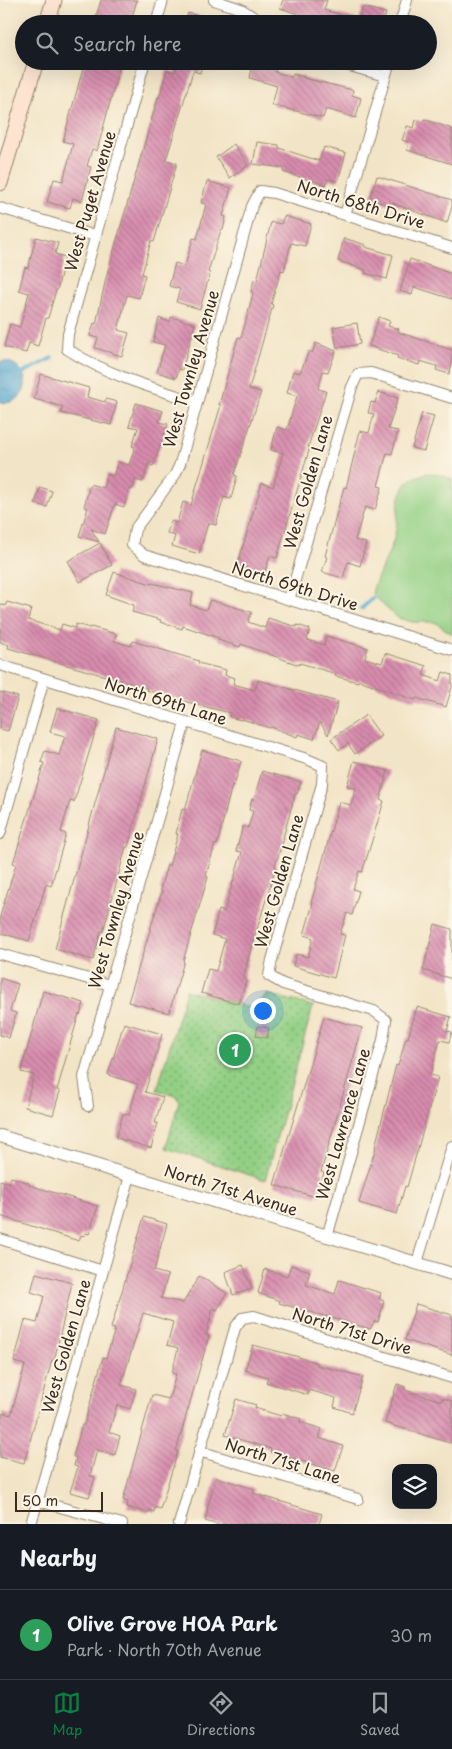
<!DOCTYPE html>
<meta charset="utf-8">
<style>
body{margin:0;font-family:"Playpen Sans",sans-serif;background:#20242c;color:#f1f3f6}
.controls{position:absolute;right:15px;bottom:15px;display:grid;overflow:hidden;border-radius:10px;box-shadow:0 5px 20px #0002}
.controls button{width:45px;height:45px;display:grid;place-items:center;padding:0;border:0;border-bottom:1px solid #363941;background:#171b24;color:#f1f3f6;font:25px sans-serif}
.scale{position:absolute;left:15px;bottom:12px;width:88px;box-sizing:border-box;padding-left:5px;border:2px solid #3b2a1e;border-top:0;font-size:14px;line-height:18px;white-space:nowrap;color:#3b2a1e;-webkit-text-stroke:4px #fcf5e5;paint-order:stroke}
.you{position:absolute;left:262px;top:1010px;width:18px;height:18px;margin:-12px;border:4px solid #fff;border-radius:50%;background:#1a73e8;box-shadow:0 0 0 8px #1a73e833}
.badge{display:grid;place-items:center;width:32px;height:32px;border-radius:50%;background:#0b8043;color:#fff;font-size:16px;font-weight:700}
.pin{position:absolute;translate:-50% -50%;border:2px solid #fff;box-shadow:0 1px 5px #0006}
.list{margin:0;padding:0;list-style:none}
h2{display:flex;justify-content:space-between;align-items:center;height:65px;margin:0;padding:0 20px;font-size:21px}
h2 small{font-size:16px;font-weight:400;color:#9ea1a6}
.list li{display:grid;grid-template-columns:32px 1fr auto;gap:15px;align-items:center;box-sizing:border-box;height:90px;padding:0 20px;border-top:1px solid #363941}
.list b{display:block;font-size:19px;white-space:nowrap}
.list p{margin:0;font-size:16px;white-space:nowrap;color:#9ea1a6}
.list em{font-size:16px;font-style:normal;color:#9ea1a6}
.icon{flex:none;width:28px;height:28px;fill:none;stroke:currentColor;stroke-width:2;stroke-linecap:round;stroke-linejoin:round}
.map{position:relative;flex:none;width:452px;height:1524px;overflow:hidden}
.search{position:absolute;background:#171b24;box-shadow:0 5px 20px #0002;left:15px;right:15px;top:15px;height:55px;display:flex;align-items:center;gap:12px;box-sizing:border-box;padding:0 18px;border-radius:28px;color:#9ea1a6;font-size:19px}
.sheet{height:155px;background:#171b24}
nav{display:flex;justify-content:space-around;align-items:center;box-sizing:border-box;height:70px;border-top:1px solid #363941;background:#171b24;font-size:14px;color:#9ea1a6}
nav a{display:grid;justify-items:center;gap:2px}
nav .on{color:#0b8043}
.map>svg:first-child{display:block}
.green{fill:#93d085;stroke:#677d52}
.park{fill:url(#park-dots);stroke:#677d52}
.water{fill:url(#water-ripples);stroke:#496978}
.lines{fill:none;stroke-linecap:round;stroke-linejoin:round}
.stream{stroke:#57a8d2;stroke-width:4}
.building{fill:url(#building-back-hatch)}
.minor-casing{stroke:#968772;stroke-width:12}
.tertiary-casing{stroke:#968772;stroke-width:14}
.secondary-casing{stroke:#968772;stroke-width:17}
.minor{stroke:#fff;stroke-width:10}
.tertiary{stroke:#fff;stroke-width:12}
.secondary{stroke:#fde4d1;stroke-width:15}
.labels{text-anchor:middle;stroke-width:4;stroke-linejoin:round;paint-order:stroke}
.street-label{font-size:16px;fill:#3b2a1e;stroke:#fcf5e5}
</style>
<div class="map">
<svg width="452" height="1524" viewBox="0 0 452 1524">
<defs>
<pattern id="park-dots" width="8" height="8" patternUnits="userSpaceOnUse" patternTransform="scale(1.25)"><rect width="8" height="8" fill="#93d085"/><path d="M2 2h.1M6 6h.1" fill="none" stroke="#79a96c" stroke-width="1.8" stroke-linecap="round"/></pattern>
<pattern id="water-ripples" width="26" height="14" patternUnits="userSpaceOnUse" patternTransform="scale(1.25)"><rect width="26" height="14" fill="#57a8d2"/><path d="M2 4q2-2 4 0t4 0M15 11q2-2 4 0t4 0" fill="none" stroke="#4989aa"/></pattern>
<pattern id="building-back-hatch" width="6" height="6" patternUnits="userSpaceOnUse" patternTransform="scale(1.25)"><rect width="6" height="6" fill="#d88cae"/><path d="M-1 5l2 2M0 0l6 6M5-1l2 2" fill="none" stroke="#b0738d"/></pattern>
</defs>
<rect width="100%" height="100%" fill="#fcf5e5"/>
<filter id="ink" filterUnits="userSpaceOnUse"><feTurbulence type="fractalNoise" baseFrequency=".02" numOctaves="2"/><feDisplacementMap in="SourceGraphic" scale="10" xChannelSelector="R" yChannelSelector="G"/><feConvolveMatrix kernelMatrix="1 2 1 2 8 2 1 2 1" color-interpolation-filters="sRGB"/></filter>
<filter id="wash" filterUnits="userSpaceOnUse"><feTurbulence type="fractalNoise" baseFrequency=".0096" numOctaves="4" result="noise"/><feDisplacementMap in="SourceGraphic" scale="20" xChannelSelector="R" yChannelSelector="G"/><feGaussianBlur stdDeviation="1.12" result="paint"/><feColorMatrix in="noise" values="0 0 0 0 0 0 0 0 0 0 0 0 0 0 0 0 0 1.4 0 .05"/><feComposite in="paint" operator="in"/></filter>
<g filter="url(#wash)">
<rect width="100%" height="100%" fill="#f2e4c6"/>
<path class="green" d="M 427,473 L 441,475 L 452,479 L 452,634 L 435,622 L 412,622 L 398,618 L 386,608 L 372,593 C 377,573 390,556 395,535 C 399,519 395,501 405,486 C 410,478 418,476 427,473 Z"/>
<path class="park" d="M 186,990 L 254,1009 L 267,994 L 313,1006 L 265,1180 L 166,1148 L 179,1101 L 176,1096 L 157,1090 Z"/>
<path class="water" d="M 3,361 C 37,365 29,408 0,402 L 0,362 Z"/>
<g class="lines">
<path class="stream" d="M 25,372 L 52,358
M 361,609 L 373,598"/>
</g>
<g id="blocks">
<path class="building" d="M 101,0 L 137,0 L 130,24 L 94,24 Z
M 283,0 L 327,0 L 324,10 L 359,20 L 363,7 L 386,13 L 383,24 L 306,24 L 307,19 L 297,17 L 298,14 L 280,8 Z
M 188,13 L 218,21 L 218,24 L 185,24 Z
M 85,61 L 121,61 L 97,151 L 92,149 L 87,166 L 91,167 L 82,201 L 73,198 L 70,208 L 47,202 L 54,179 L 63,181 L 73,144 L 63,141 Z
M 169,61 L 203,61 L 200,73 L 193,71 L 166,160 L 177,163 L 154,242 L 151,241 L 142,274 L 145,275 L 139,298 L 127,295 L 118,330 L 129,333 L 122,356 L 95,348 L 98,338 L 90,336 L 94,323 L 96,324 L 106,278 L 158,97 L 159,98 L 167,70 L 175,72 L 177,66 L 168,64 Z
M 233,61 L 278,61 L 275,72 L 292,77 L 293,74 L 304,77 L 304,78 L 353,90 L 352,95 L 361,98 L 356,118 L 326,109 L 323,118 L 272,105 L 277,86 L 250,78 L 252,69 L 233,64 Z
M 424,119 L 452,129 L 452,164 L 407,150 L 409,142 L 402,140 L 407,126 L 414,128 L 416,120 L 423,122 Z
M 257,142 L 279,145 L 279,148 L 319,161 L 324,147 L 346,153 L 338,181 L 328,179 L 326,185 L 283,172 L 284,168 L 253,164 Z
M 234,144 L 248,165 L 230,178 L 216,157 Z
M 377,176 L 452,200 L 452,206 L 447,223 L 392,203 L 391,206 L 370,199 Z
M 207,181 L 231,188 L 223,216 L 226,217 L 223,230 L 221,230 L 208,272 L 210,273 L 200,309 L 176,302 L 180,289 L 169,286 L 175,263 L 185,266 L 193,238 L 197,239 L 206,204 L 201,203 Z
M 284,216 L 311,224 L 305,246 L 291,243 L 284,271 L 281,270 L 271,304 L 273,305 L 249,389 L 261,392 L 234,475 L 237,476 L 231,499 L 224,497 L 216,525 L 208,523 L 199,554 L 172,546 L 175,536 L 167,533 L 171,521 L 177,523 L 183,502 L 191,505 L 221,405 L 219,405 L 238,337 L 241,338 L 246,321 L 253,293 L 251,292 L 254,280 L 257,281 L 271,222 L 281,224 Z
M 36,237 L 58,243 L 55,254 L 65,257 L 57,290 L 56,290 L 48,318 L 46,318 L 38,346 L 29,343 L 26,353 L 4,347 L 10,324 L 20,327 L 29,293 L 19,290 L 25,267 L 28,268 Z
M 344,238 L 366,245 L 365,247 L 393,255 L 387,279 L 365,273 L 366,270 L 338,261 Z
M 410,259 L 452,274 L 452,299 L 414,287 L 412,295 L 400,291 Z
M 171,317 L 195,324 L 182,370 L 179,369 L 176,378 L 157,372 L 165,345 L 153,342 L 159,318 L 170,322 Z
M 379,317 L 390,321 L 388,326 L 399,329 L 398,332 L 452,350 L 452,364 L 449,374 L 436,370 L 437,366 L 420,361 L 419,365 L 397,358 L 398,356 L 369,346 Z
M 357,323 L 360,344 L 337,348 L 333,327 Z
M 316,343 L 336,351 L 328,372 L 323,371 L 318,389 L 326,391 L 308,447 L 310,447 L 277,558 L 270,556 L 264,574 L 237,566 L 262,483 L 273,487 L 283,453 L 271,450 L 277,427 L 287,430 L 297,396 L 287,393 L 293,371 L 300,373 L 309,351 L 312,353 Z
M 41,374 L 89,388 L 87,397 L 105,402 L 106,399 L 117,402 L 111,425 L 61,413 L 63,407 L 34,399 Z
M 378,392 L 398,398 L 388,429 L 398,431 L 392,454 L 387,453 L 378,486 L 382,487 L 375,510 L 365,507 L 355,540 L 366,543 L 360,566 L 348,562 L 343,578 L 322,572 L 327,557 L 325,556 L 344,487 L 346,488 L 360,431 L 369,433 L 374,414 L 368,413 L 371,402 L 375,403 Z
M 136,403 L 163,411 L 159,422 L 168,424 L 153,466 L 148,464 L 143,482 L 135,480 L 132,490 L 129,489 L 124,507 L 115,504 L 105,534 L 91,529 L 99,542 L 79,536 L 88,508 L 84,507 L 90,484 L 103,488 L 107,474 L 113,476 L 118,462 L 129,465 L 135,447 L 132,446 L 138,428 L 129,426 Z
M 422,413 L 434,416 L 424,451 L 412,448 Z
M 40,487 L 52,491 L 47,507 L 35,504 Z
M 100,543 L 112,565 L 80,582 L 68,561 Z
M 114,572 L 151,584 L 152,583 L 193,593 L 190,605 L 206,610 L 210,600 L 252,612 L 248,622 L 265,628 L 268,618 L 297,627 L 297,625 L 310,629 L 307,640 L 324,645 L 326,636 L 368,648 L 365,658 L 382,663 L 385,653 L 414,662 L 426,666 L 423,675 L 440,681 L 443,672 L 452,675 L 452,687 L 446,707 L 416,698 L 415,700 L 359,680 L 358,682 L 335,676 L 336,674 L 300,663 L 299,665 L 241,644 L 240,647 L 218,640 L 219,638 L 183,626 L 182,629 L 160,622 L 161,620 L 132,612 L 134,605 L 106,595 Z
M 7,602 L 31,609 L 28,620 L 60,630 L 62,624 L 75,628 L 76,624 L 90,628 L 91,627 L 116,634 L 114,641 L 131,646 L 133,641 L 199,661 L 198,663 L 226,670 L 225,675 L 235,678 L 233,684 L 255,690 L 258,680 L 338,702 L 328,735 L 320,722 L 314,739 L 298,734 L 297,737 L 271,727 L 270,728 L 242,719 L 241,720 L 229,717 L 230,713 L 187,702 L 146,690 L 147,688 L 8,648 L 9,645 L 0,642 L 0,604 L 5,606 Z
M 0,692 L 18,697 L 8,731 L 0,729 Z
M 57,708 L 99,720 L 74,802 L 70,801 L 61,832 L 66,834 L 51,886 L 46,884 L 29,941 L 0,933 L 0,916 L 16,864 L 13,863 L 17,850 L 44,763 L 41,762 L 45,751 L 59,755 L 65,736 L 50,732 Z
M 366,715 L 381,736 L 355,754 L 348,744 L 339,750 L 331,739 Z
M 116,727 L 158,739 L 128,847 L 126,847 L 103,932 L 101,931 L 93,960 L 55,949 Z
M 202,750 L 241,761 L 234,786 L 232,785 L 217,845 L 215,844 L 206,876 L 208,877 L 183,961 L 184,961 L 169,1013 L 128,1002 L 162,891 L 160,890 L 167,865 L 169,866 L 178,834 L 176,834 L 182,809 L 185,810 Z
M 354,761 L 388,771 L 380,800 L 384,801 L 367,857 L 362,872 L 359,871 L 353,889 L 359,891 L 352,915 L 347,913 L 340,934 L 345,935 L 334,978 L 293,966 L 296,954 L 308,957 L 313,938 L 304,935 L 313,903 L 311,903 L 339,802 L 351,805 L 356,788 L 347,786 Z
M 262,771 L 301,782 L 297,794 L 295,794 L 283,838 L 284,838 L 275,866 L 276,867 L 250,952 L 243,979 L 246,980 L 239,1004 L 201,993 L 208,969 L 216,971 L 225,939 L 212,935 L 219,910 L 224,912 L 242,852 L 236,851 L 243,826 L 248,828 L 253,811 L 249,810 L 252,799 L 254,799 Z
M 435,924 L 452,929 L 452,979 L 423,970 Z
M 0,978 L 18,984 L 10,1011 L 16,1013 L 9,1038 L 0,1035 Z
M 43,991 L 84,1003 L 80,1015 L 79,1014 L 66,1058 L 57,1090 L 60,1091 L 53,1115 L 25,1107 L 34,1075 L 21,1072 Z
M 417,1007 L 451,1017 L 447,1031 L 452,1032 L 449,1042 L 440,1040 L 430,1075 L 438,1077 L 407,1187 L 405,1186 L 397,1214 L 359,1203 L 376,1147 L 375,1147 L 396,1065 L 398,1066 L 406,1038 L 408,1038 Z
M 324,1017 L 362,1028 L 321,1172 L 324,1173 L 316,1197 L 274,1185 Z
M 124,1023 L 162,1034 L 145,1092 L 163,1097 L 155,1123 L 158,1123 L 151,1148 L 116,1138 L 123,1114 L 129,1115 L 138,1084 L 108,1075 Z
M 258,1026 L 269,1028 L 267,1038 L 256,1036 Z
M 11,1177 L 29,1183 L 29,1185 L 98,1206 L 89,1234 L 86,1233 L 85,1236 L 81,1235 L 79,1241 L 0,1216 L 0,1180 L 9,1183 Z
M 144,1217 L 167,1224 L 154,1271 L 168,1275 L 161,1298 L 183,1303 L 199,1276 L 227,1293 L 217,1310 L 213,1308 L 206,1335 L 209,1336 L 176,1451 L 178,1451 L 160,1509 L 155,1507 L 154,1512 L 149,1510 L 149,1513 L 127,1507 L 128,1502 L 123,1500 L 152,1395 L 169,1399 L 176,1374 L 172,1373 L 178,1348 L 167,1345 L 173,1322 L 143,1313 L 121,1385 L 136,1389 L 130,1409 L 117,1405 L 109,1432 L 120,1436 L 115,1455 L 97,1450 L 90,1476 L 95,1477 L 89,1497 L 70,1492 L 78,1467 L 74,1466 L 76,1457 L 73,1457 L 82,1425 L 84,1425 L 103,1357 L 106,1358 L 115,1329 L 111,1328 Z
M 243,1265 L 252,1289 L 233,1295 L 225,1272 Z
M 291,1265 L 310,1271 L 306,1285 L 335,1294 L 339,1280 L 381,1293 L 379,1299 L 384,1301 L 378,1322 L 375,1321 L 370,1329 L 279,1303 L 280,1301 L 258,1293 L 265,1269 L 287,1276 Z
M 36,1273 L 72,1283 L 54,1361 L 52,1360 L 24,1463 L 0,1457 L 0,1419 L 1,1419 L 3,1413 L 11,1415 L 25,1365 L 14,1362 L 25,1320 L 37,1323 L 44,1296 L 31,1292 Z
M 416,1304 L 452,1315 L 452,1355 L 405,1340 Z
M 253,1345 L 299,1357 L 318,1363 L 317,1365 L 363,1377 L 352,1413 L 334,1407 L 336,1398 L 309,1390 L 308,1395 L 266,1382 L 268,1377 L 245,1370 Z
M 397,1384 L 405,1387 L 405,1390 L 442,1401 L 442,1398 L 452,1401 L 452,1436 L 450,1443 L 385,1423 Z
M 236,1399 L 256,1405 L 255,1408 L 281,1416 L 282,1413 L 301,1419 L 300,1422 L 322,1429 L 319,1438 L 343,1446 L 335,1471 L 270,1452 L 271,1449 L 225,1435 Z
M 216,1477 L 254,1489 L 253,1493 L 322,1514 L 319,1524 L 215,1524 L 205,1521 L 208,1509 L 207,1509 Z"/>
</g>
</g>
<g filter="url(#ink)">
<use href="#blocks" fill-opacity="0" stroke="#968772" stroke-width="1"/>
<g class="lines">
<g class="minor-casing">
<path id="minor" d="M 214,0 L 241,9 L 264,24
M 156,24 L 163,0
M 400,24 L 407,0
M 145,61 L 68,334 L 67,349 C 107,375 152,388 197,402
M 332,61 L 385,76
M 0,208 L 95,236
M 345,215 L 390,61
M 452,248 L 274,193 L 260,191 L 252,206 L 180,464 L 175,475 L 135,529 L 132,545 L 144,555 L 452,650
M 289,600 L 352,387 L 358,374 L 371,373 L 452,398
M 0,665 L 307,759 L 323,766 L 322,784 L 272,960 L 269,976 L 283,984 L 374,1011 L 386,1020 L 383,1040 L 327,1237
M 0,834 L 44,679
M 0,954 L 110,985
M 88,1106 L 84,1077 L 185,723
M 0,1239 L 103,1271
M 417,1263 L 452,1146
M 199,1451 L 358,1499
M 38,1501 L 122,1524
M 31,1524 L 130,1176
M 179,1524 L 235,1328 L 242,1318 L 254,1316 L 452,1378"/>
</g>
<g class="tertiary-casing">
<path id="tertiary" d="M 0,1136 L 452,1274"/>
</g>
<g class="secondary-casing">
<path id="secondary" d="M 47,24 L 54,0
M 0,183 L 36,61"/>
</g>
<use href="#minor" class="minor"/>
<use href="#tertiary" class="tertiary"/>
<use href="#secondary" class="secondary"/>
</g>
</g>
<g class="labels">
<g class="street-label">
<text transform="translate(90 201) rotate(-74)" y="6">West Puget Avenue</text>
<text transform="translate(361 204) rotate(17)" y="6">North 68th Drive</text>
<text transform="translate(191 369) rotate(-74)" y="6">West Townley Avenue</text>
<text transform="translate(308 482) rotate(-74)" y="6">West Golden Lane</text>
<text transform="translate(295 586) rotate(17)" y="6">North 69th Drive</text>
<text transform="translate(166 701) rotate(17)" y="6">North 69th Lane</text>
<text transform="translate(279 881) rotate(-74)" y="6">West Golden Lane</text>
<text transform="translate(116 910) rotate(-74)" y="6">West Townley Avenue</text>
<text transform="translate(343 1124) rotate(-74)" y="6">West Lawrence Lane</text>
<text transform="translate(231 1190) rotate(17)" y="6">North 71st Avenue</text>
<text transform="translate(352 1331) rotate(17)" y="6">North 71st Drive</text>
<text transform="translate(66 1346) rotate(-74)" y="6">West Golden Lane</text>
<text transform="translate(283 1461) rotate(17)" y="6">North 71st Lane</text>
</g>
</g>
</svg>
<div class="controls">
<button><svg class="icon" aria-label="layers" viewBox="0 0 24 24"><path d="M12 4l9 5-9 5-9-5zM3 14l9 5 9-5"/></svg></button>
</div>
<div class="scale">50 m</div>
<div class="you"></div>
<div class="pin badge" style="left:235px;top:1050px;background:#2e9e5b">1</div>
<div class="search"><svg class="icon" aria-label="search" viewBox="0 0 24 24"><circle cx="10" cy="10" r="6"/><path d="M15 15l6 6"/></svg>Search here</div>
</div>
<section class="sheet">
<h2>Nearby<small></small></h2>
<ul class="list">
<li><span class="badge" style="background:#2e9e5b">1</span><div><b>Olive Grove HOA Park</b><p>Park · North 70th Avenue</p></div><em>30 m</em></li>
</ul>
</section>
<nav>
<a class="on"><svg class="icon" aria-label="map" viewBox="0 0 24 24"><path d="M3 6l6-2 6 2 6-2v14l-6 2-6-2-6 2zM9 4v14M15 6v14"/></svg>Map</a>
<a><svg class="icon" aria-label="directions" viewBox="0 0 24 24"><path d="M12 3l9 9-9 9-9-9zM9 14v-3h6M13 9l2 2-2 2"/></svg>Directions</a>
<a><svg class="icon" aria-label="saved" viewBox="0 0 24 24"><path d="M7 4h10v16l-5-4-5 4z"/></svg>Saved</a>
</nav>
